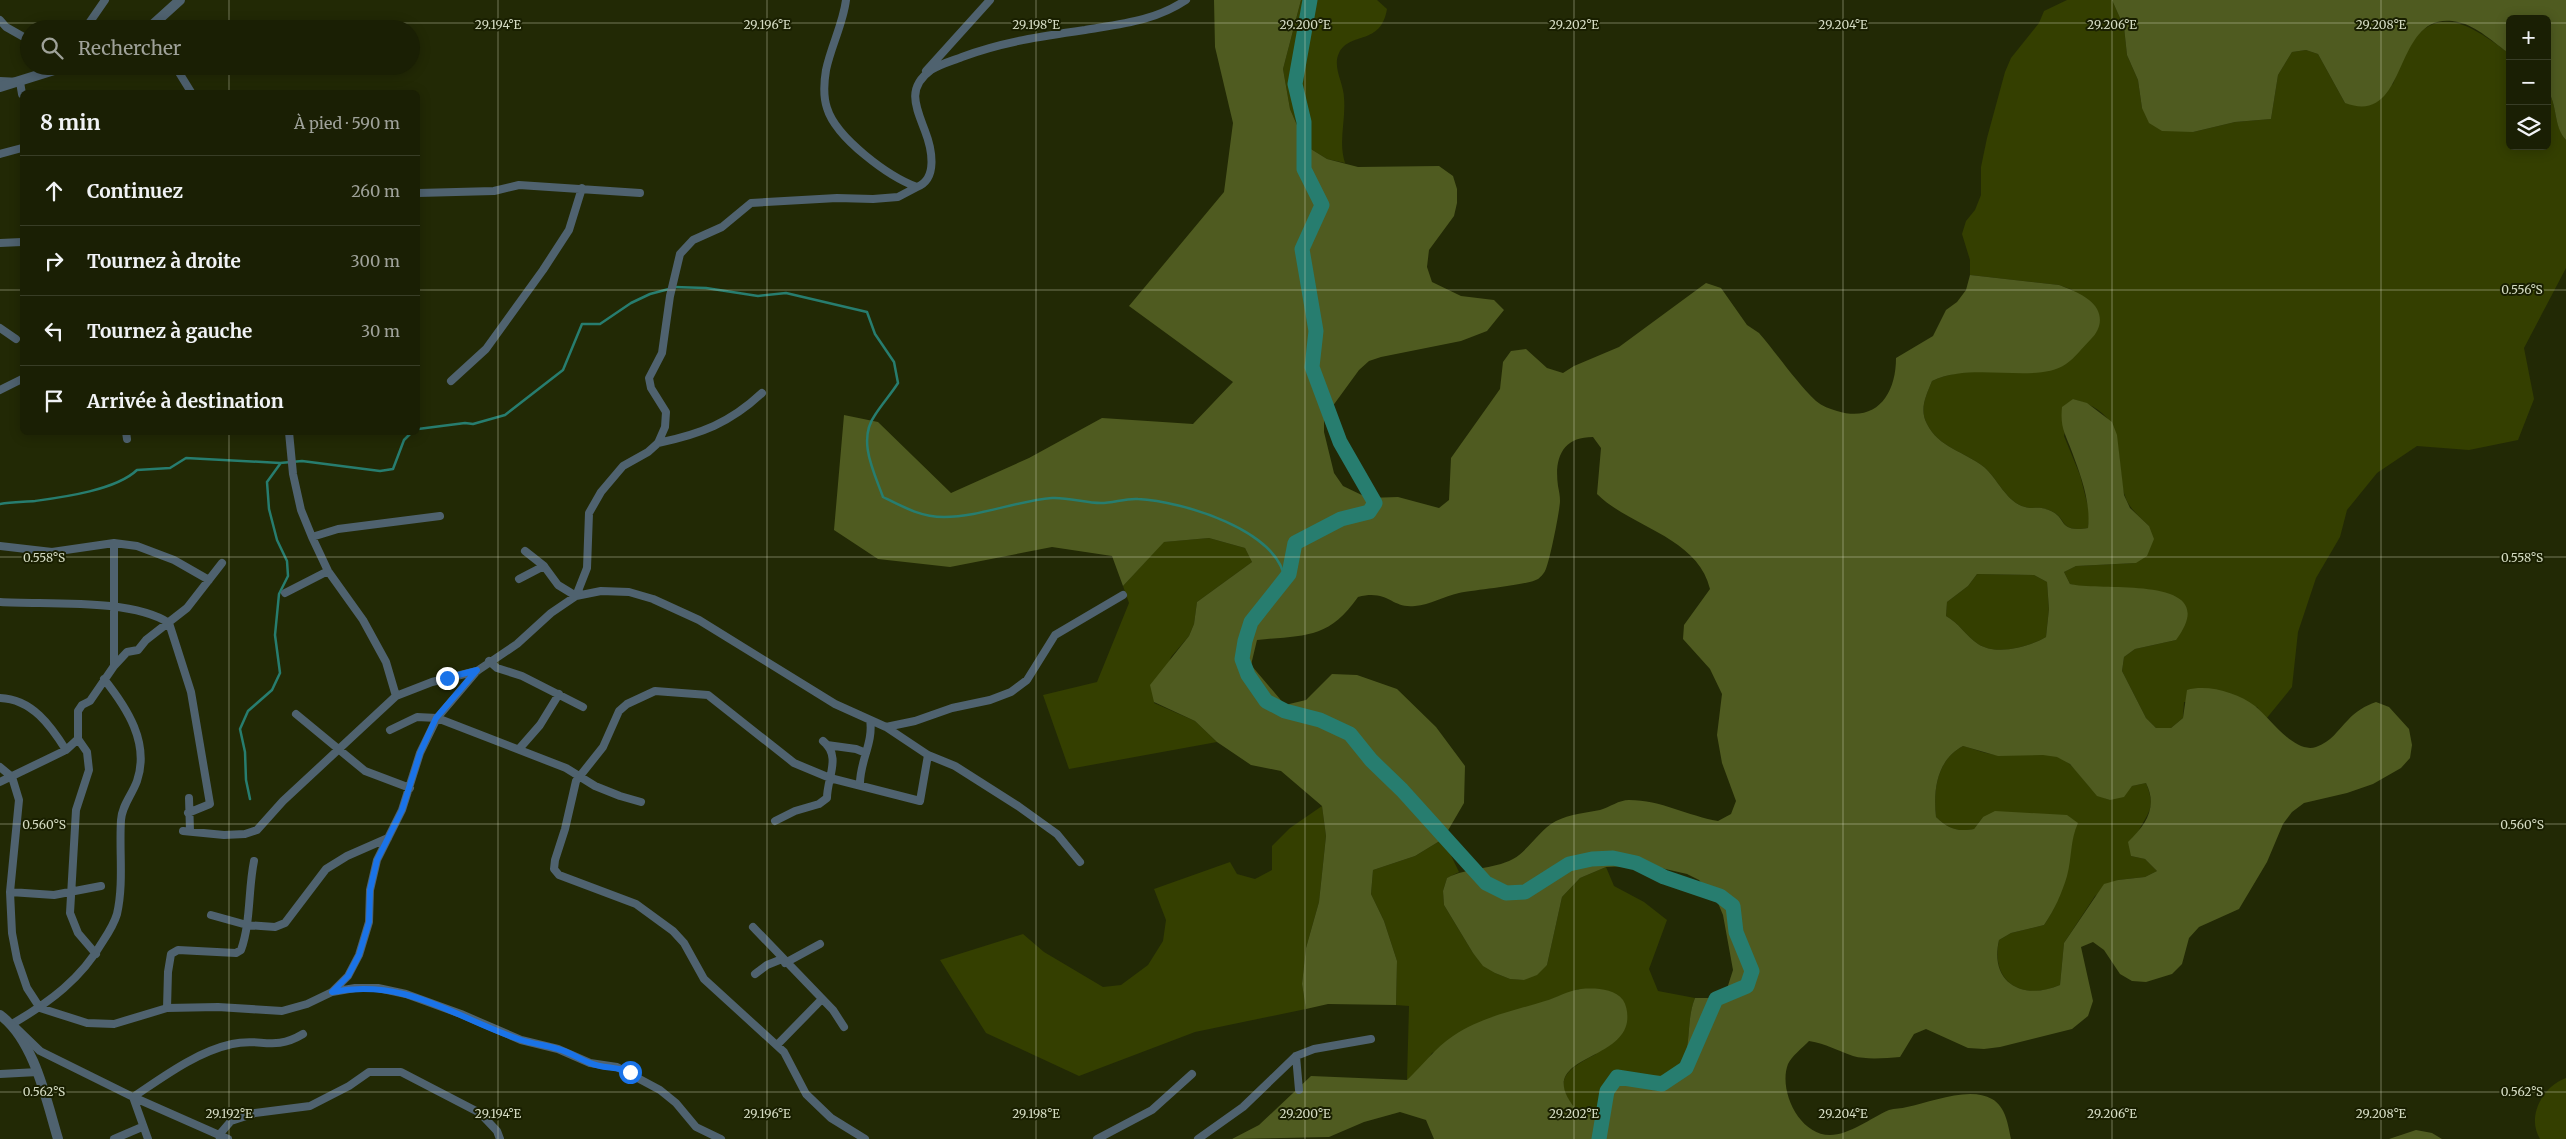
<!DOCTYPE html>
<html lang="fr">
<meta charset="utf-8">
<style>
body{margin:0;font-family:Merriweather,serif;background:#272c13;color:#f1f3f6}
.controls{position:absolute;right:15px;top:15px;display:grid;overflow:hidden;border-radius:8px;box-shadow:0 2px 12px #0003}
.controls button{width:45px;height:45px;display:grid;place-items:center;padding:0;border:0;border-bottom:1px solid #383d26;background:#1a1f04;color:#f1f3f6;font:25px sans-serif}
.stop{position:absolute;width:15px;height:15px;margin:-11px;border:4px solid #1a73e8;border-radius:50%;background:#fff}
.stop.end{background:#1a73e8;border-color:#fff;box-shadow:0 1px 5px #0008}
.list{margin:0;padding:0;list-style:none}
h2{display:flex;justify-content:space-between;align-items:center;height:65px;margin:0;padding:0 20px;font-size:21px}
h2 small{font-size:16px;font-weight:400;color:#9fa29a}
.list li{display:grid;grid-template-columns:32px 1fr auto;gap:15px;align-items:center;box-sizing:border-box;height:70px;padding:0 20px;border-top:1px solid #383d26}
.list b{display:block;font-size:19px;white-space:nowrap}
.list em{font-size:16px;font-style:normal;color:#9fa29a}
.icon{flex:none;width:28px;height:28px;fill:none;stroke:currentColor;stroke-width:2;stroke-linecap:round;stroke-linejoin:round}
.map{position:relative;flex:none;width:2566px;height:1139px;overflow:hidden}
.search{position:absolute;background:#1a1f04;box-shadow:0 2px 12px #0003;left:20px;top:20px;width:400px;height:55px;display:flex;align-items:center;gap:12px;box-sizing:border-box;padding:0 18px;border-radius:28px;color:#9fa29a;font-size:19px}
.panel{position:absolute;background:#1a1f04;box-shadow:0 2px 12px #0003;left:20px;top:90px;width:400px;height:345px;border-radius:8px}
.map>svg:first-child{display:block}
.green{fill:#343f00}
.forest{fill:#4f5b20;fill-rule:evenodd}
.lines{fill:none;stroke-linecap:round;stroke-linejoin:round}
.stream{stroke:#277d6f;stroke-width:2.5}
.river{stroke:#277d6f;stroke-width:15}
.minor{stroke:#4f626f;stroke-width:8}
.tertiary{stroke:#4f626f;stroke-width:10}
.route{stroke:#1a73e8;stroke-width:6}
.ticks{fill:none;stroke:#d4dbc2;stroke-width:1;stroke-opacity:0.45}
.ticks-label{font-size:12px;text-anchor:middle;fill:#d4dbc2;stroke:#191f00;stroke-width:4;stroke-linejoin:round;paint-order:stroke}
</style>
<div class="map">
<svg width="2566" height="1139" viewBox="0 0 2566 1139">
<rect width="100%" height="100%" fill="#222905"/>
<path class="green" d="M 1301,0 L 1377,0 L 1387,9 C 1381,46 1350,31 1339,53 C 1332,67 1344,84 1344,98 C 1346,121 1338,141 1345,163 L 1327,159 L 1306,146 L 1290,109 L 1283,69 Z
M 2067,0 L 2112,0 L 2124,27 L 2127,55 L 2138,80 L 2142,108 L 2193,132 L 2235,122 L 2271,119 L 2278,75 L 2292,52 L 2306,50 L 2318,54 L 2345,103 L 2393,84 C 2398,71 2402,56 2410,44 C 2441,0 2478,31 2510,54 L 2510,146 L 2547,146 L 2547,89 C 2558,105 2553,125 2566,140 L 2566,268 L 2524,348 L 2534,399 L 2518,440 L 2469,450 L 2417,446 L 2377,473 L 2347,510 L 2340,537 L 2316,578 L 2298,632 L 2292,687 L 2266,719 L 2257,707 L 2184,702 L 2183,718 L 2171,728 L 2156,728 L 2146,718 L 2122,671 L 2124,657 L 2135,649 L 2176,640 L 2113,587 L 2084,588 L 2070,584 L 2064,572 L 2076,566 L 2136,563 L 2149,526 C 2140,517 2129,509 2125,496 C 2122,489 2122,480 2121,473 C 2117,434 2117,411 2073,399 L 2064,436 L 2080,475 L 2090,514 L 2088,528 C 2058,533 2068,518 2051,511 C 2038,505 2034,510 2025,507 C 2007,503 1997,478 1984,467 C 1965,452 1938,447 1927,424 C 1919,409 1926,396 1932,381 C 1962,367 1995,372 2027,373 L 2073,290 L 2059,285 L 1970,275 L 1970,260 L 1962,234 L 1966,221 L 1975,210 L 1981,195 L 1981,167 L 1987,138 L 2005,72 L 2011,58 L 2039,23 L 2044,11 Z
M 1209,538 L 1245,548 L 1252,562 L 1197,602 L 1194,624 L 1189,636 L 1171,657 L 1154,703 L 1195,721 L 1217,742 L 1069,769 L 1043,695 L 1097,682 L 1129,603 L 1123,586 L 1163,542 Z
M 1977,574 L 2034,575 L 2047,582 L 2049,609 L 2046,637 C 2029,647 1996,656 1978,644 C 1966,636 1959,623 1946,616 L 1947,602 L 1968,586 Z
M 1963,746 C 1975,749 1988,755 2000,755 C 2018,756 2041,750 2058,757 C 2081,766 2085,793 2110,800 L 2132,786 L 2146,783 C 2156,808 2149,811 2138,832 C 2135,839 2133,848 2131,856 L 2145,859 L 2157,871 L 2145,877 L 2118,880 L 2095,896 L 2064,943 L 2060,985 C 2023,1001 1990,984 1999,940 L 2011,933 L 2044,925 C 2063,898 2068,867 2073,835 L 1983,817 L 1974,829 C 1957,832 1949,829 1936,817 C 1933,789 1937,760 1963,746 Z
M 1322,806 L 1326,836 L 1319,902 L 1306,948 L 1302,984 L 1306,1009 L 1195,1032 L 1079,1076 L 986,1033 L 940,960 L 1023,934 L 1044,952 L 1103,987 L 1121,985 L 1148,965 L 1163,941 L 1166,920 L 1154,889 L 1230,862 L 1237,874 L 1255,879 L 1272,870 L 1272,846 L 1290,828 Z
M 1443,839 L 1459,872 L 1447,878 L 1443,891 L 1444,905 L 1473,953 L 1495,973 L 1510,979 L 1524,980 L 1547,965 L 1562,897 L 1580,878 L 1606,867 L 1614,886 L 1644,902 L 1667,920 L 1649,969 L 1658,991 L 1695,998 C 1684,1026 1695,1051 1674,1077 L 1645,1075 L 1617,1084 L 1607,1109 L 1595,1115 L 1580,1114 C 1551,1082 1563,1071 1596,1054 L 1579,989 L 1547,1001 L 1432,1053 L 1425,1064 L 1407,1080 L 1409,1006 L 1396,1005 L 1397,961 L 1384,921 L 1371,894 L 1373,870 L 1415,856 Z
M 2566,1078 L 2566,1139 L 2540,1139 C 2526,1116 2543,1086 2566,1078 Z"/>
<path class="forest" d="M 1214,0 L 1301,0 L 1283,69 L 1290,109 L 1306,146 L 1327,159 L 1358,167 L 1439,166 L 1453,176 L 1457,189 L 1457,203 L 1454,216 L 1429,250 L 1427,267 L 1432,282 L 1461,296 L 1494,300 L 1504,310 L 1487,331 L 1461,341 L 1381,357 L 1369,361 L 1359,370 L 1324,418 L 1324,432 L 1334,473 L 1343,486 L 1368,498 L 1398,497 L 1439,508 L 1449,500 L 1451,458 L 1500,389 L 1503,362 L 1511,351 L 1526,349 L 1547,368 L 1563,373 L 1574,366 L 1619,347 L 1706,283 L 1721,288 L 1747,325 L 1759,333 C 1778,355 1795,381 1816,401 C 1822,406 1830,409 1837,411 C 1876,423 1896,395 1896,358 L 1933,336 L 1946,310 L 1957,302 L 1966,290 L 1970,275 L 2059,285 C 2070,289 2091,297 2097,309 C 2103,320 2099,331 2091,339 C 2083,347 2075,358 2066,364 C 2035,385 1974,361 1932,381 C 1926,396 1919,409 1927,424 C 1938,447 1965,452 1984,467 C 1997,478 2007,503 2025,507 C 2034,510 2038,505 2051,511 C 2067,518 2058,533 2088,528 C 2091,503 2081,476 2072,452 C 2065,433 2060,428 2062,407 L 2073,399 L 2087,403 L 2112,422 L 2117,435 L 2124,495 L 2130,508 L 2149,526 L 2154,539 L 2147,556 L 2136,563 L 2076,566 L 2064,572 L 2070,584 C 2101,592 2226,573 2176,640 L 2135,649 L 2124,657 L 2122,671 L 2146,718 L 2156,728 L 2171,728 L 2183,718 L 2187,690 C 2208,684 2238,693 2255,706 C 2270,718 2294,754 2316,747 C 2331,742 2338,730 2348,720 C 2356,711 2365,706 2376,702 L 2389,707 L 2409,729 L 2412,745 L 2410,758 L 2401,768 L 2373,784 L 2347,793 L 2304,803 L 2292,812 L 2283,824 L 2267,862 L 2239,909 L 2199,927 L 2189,938 L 2182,964 L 2172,974 L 2146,982 L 2132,981 L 2120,974 L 2104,950 L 2093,942 L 2081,947 L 2093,1001 L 2088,1016 L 2072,1029 L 2000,1047 L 1984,1049 L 1968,1048 L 1926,1029 L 1914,1034 L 1900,1057 C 1886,1058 1867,1060 1853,1056 C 1836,1050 1827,1044 1809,1041 C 1802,1048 1792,1056 1788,1064 C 1778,1090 1799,1135 1830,1135 C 1849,1135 1871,1118 1889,1110 C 1895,1108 1901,1109 1907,1107 C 1931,1102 1970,1086 1992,1099 C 2006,1107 2008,1125 2011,1139 L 1434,1139 L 1426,1120 L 1400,1112 L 1364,1122 L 1329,1137 L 1232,1139 L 1259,1125 L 1311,1076 L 1407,1080 C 1423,1065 1435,1048 1453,1036 C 1481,1017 1513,1011 1545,1001 C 1556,998 1569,990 1581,989 C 1594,988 1614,988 1623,1000 C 1627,1006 1628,1015 1627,1022 C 1620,1064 1527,1056 1580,1114 L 1595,1115 L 1607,1109 L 1617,1084 L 1629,1075 L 1674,1076 C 1695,1051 1684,1026 1695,998 L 1724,998 L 1733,970 L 1723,915 L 1718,903 L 1699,880 L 1687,874 L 1648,865 L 1606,867 L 1580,878 L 1562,897 L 1547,965 L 1537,975 L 1524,980 L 1510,979 L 1495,973 L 1483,966 L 1473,953 L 1444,905 L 1443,891 L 1447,878 C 1468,867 1492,870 1513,859 C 1529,850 1539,830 1556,821 C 1570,814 1585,813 1600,810 C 1610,807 1619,800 1629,800 C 1661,800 1688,816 1718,821 L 1731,814 L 1736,801 L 1722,763 L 1717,735 L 1722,694 L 1710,669 L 1683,639 L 1684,625 L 1710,589 C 1698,537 1630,527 1597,494 L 1601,448 L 1593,437 C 1563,437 1554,457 1558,486 C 1559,491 1560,496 1560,501 C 1560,510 1549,565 1545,571 C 1544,573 1540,578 1538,579 C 1529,585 1473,590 1459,593 C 1444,596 1430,605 1415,606 C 1391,609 1389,589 1358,597 C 1328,640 1304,635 1257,640 L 1251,665 L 1285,705 L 1306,700 L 1332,674 L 1357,675 L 1397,689 L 1436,727 L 1465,766 L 1464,803 L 1443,839 L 1415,856 L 1373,870 L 1371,894 L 1384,921 L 1397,961 L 1396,1005 L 1328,1004 L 1306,1009 L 1302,984 L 1306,948 L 1319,902 L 1326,836 L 1322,806 L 1281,771 L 1251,765 L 1217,742 L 1195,721 L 1154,702 L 1150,685 L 1189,636 L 1194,624 L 1197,602 L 1252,562 L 1245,548 L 1209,538 L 1164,542 L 1123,586 L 1112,556 L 1052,547 L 950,567 L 878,559 L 834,530 L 844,415 L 878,422 L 951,493 L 1029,458 L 1102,418 L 1193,424 L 1233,382 L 1129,306 L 1224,192 L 1233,123 L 1215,47 ZM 1977,574 L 2034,575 L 2047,582 L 2049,609 L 2046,637 C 2029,647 1996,656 1978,644 C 1966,636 1959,623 1946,616 L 1947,602 L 1968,586 ZM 1963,746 L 1998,756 L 2043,755 L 2057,757 L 2070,764 L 2097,796 L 2110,800 L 2124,797 L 2132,786 L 2146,783 C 2158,807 2146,825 2128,842 L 2131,856 L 2145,859 L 2157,871 L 2145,877 L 2118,880 L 2104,884 L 2064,943 L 2060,985 C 2023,1001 1989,983 1999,940 L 2011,933 L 2044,925 C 2054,911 2062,893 2067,876 C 2072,858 2070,840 2078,823 L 2067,815 L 1995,811 L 1983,817 L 1974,829 C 1957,832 1949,829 1936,817 C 1933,789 1937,760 1963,746 Z
M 2112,0 L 2566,0 L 2566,140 C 2553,126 2558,105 2547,89 L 2547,19 L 2510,19 L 2510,54 C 2494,43 2477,26 2458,22 C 2390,7 2412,128 2345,103 L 2318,54 L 2306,50 L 2292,52 L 2278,75 L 2271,119 L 2235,122 L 2193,132 L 2162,131 L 2149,123 L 2142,108 L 2138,80 L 2127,55 L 2124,27 Z
M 2416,1130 L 2432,1133 L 2442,1139 L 2389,1139 Z"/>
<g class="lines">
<path class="stream" d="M 674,287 L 706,288 L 758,296 L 786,293 L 867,312 L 875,334 L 894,362 L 898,383 C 891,394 882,404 875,415 C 857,440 874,472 883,497 C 903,507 921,517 944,517 C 980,517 1015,501 1052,498 C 1068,497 1085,503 1101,503 C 1113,503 1126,498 1138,499 C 1181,501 1280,530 1285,581
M 418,429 L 465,423 L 473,424 L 505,415 L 563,370 L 582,324 L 600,324 L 631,303 L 650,294 L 669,289
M 0,504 C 11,502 23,502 35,501 C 64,497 116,490 137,470 L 170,468 L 186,458 L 280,463 L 302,461 L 380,471 L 393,469 L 404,440 L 412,432
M 250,799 L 246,780 L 245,752 L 240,729 L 248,711 L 272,690 L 280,673 L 275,635 L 279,594 L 288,576 L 287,561 L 277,540 L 269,509 L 267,482 L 280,464"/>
<path class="river" d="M 1310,0 L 1295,84 L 1304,122 L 1304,169 L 1322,205 L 1302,249 L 1316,331 L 1312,367 L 1340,442 L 1375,503 L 1369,512 L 1341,519 L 1295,543 L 1289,574 L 1251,622 L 1245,641 L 1242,659 L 1248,675 L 1266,701 L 1285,711 L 1320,720 L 1350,734 L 1371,760 L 1402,790 L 1486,883 L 1506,893 L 1525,892 L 1569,864 L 1592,859 L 1613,858 L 1636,863 L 1664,877 L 1720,896 L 1733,906 L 1736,932 L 1752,971 L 1747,986 L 1716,999 L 1686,1068 L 1662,1084 L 1617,1077 L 1607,1091 L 1599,1139"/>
<path class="minor" d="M 846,0 C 843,24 831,46 826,70 C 824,82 823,96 827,108 C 836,138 889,177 917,187 C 938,179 932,149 925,131 C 916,107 906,88 931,70 C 940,64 952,61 962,57 C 1002,42 1043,36 1085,30 C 1121,24 1155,21 1186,0
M 0,20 L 6,27 L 29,40
M 85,29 L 105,0
M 175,66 L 191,92
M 926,71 L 990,0
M 0,81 L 20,82 L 22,94
M 0,154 L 22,148
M 418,193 L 494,191 L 519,185 L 640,193
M 0,243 L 22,242
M 0,328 L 16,339
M 451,381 L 486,349 L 543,270 L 569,230 L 582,188
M 0,390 L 22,379
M 126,432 L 127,439
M 289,432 L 293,474 L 301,510 L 312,537 L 328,571 L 363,620 L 386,662 L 396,696
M 658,443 C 701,434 730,423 762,393
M 312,537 L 338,529 L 440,516
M 0,546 L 52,552 L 114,543 L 137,546 L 174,560 L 209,580
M 525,551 L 544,566
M 519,579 L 544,566 L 558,585 L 576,596 L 587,568 L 589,513 L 601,492 L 623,466 L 648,452 L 658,443 L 665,427 L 666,412 L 651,388 L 649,378 L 662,353 L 670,296 L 680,254 L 693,240 L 722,227 L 751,203 L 837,198 L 873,199 L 898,197 L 917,187
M 285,593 L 328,571
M 0,602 C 47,605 130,598 169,623 L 191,692 L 210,804 L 188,813
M 489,661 L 497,668 L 522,676 L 583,707
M 114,666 L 127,652 L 138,650 L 146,640 L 187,608 L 222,563
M 104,679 C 127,708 150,743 137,781 C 132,795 122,805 121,820 C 119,851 124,883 117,914 C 114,924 109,932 103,941 C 81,979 50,1002 12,1024 L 40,1051 L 133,1097 L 228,1139
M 0,698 C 32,699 51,726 66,750
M 296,714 L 365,771 L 410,788
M 886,727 L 915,721 L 952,708 L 990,700 L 1011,692 L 1027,680 L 1055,635 L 1123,595
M 390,730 L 417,717 L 437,718 L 566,768 L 595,786 L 620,796 L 641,802
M 78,739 L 87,752 L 89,770 L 76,810 L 70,913 L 78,933 L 96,954
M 827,745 L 856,749 L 866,753
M 519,749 L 540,725 L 559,694
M 0,767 L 12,777 L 19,800 L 10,892 L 12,933 L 17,959 L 27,988 L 40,1008 L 87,1023 L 114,1024 L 167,1008 L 218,1007 L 282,1011 L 307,1004 L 332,992 L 348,976 L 359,955 L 369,922 L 370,890 L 377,860 L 402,810 L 420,753 L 437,718 L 477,671 L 517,644 L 551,613 L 576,596 L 601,591 L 629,592 L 653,599 L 699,620 L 835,704 L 886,727 L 928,755 L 955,766 L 1018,806 L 1057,834 L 1080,862
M 0,782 L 66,750 L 78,739 L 78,711 L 82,705 L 90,701 L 114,666 L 114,543
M 860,785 C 859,763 874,742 870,720
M 189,798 L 190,831
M 775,821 L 795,811 L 819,804 L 827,798 C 827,778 842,756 823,741
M 183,831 L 224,835 L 245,834 L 257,830 L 283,801 L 396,696 L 432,682 L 477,671
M 10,892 L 54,895 L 101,886
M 211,915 L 247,925 L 275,927 L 285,923 L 326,869 L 347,856 L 388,838
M 753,927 L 833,1010 L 844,1027
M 785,963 L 820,944
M 755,974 L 767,965 L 782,959
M 332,992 L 355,988 L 378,988 L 406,994 L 461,1014 L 521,1040 L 558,1049 L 590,1063 L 617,1067 L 660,1090 L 676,1103 L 696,1127 L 721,1139
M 167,1008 L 168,972 L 171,954 L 178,950 L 236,953 L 241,950 C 251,922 248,890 254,861
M 777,1045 L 822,999
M 1296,1056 L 1299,1090
M 0,1074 L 38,1072
M 114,1139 L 142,1127
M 148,1139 L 133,1097 C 163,1077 196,1052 232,1044 C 260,1037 273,1052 303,1034
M 220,1139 L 219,1135 L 231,1121 L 255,1113 L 310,1106 L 349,1086 L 369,1072 L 401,1072 L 480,1113 L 497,1131 L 500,1139
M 865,1139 L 831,1118 L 806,1094 L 784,1052 L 704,979 L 684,943 L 673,931 L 636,904 L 559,875 L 554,869 L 555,860 L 565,829 L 576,781 L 603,747 L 619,711 L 627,704 L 655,691 L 708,695 L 794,763 L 830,778 L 920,801 L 928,755
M 1097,1139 L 1152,1110 L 1192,1074
M 1198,1139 L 1243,1107 L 1296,1056 L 1314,1049 L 1371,1039"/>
<path class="tertiary" d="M 148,29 L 180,0
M 0,87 L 67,66
M 0,1015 C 34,1040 46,1099 58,1139"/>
</g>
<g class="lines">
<path class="route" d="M 447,678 L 477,670 L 436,718 L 420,753 L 402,810 L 377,860 L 370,890 L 369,922 L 359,955 L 348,976 L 332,992 C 408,978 453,1017 521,1040 C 533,1044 546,1045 558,1049 C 570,1052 579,1059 590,1063 C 603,1069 616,1066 630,1072"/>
</g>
<path class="ticks" d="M 229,0 L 229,29M 498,0 L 498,1139M 767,0 L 767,1139M 1036,0 L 1036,1139M 1305,0 L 1305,1139M 1574,0 L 1574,1139M 1843,0 L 1843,1139M 2112,0 L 2112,1139M 2381,0 L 2381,1139M 0,23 L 2510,23M 2547,23 L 2566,23M 229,66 L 229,92M 0,290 L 22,290M 418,290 L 2566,290M 229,432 L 229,1139M 0,557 L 2566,557M 0,824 L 2566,824M 0,1092 L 2566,1092"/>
<g class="ticks-label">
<text x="498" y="29">29.194°E</text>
<text x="767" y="29">29.196°E</text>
<text x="1036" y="29">29.198°E</text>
<text x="1305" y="29">29.200°E</text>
<text x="1574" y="29">29.202°E</text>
<text x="1843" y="29">29.204°E</text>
<text x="2112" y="29">29.206°E</text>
<text x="2381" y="29">29.208°E</text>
<text x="2522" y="294">0.556°S</text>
<text x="44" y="562">0.558°S</text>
<text x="2522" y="562">0.558°S</text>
<text x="44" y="829">0.560°S</text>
<text x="2522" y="829">0.560°S</text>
<text x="44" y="1096">0.562°S</text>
<text x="2522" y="1096">0.562°S</text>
<text x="229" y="1118">29.192°E</text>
<text x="498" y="1118">29.194°E</text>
<text x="767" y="1118">29.196°E</text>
<text x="1036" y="1118">29.198°E</text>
<text x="1305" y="1118">29.200°E</text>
<text x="1574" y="1118">29.202°E</text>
<text x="1843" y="1118">29.204°E</text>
<text x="2112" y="1118">29.206°E</text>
<text x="2381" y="1118">29.208°E</text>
</g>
</svg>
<div class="controls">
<button>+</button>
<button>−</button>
<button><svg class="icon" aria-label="layers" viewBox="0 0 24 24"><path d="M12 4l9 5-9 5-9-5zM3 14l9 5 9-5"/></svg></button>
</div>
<div class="stop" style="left:630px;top:1072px"></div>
<div class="stop end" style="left:447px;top:678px"></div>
<div class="search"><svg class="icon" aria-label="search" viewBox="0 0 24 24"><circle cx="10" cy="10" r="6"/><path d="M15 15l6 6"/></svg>Rechercher</div>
<section class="panel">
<h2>8 min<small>À pied · 590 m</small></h2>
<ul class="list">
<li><svg class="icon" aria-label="ahead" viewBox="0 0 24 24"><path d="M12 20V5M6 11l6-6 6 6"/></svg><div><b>Continuez</b></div><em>260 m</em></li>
<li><svg class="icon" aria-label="right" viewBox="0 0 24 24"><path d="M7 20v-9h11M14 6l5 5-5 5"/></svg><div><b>Tournez à droite</b></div><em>300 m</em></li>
<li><svg class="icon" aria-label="left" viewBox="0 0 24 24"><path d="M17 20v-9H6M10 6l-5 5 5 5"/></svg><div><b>Tournez à gauche</b></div><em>30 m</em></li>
<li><svg class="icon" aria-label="arrive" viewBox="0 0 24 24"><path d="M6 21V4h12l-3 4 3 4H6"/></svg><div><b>Arrivée à destination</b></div></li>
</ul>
</section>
</div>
